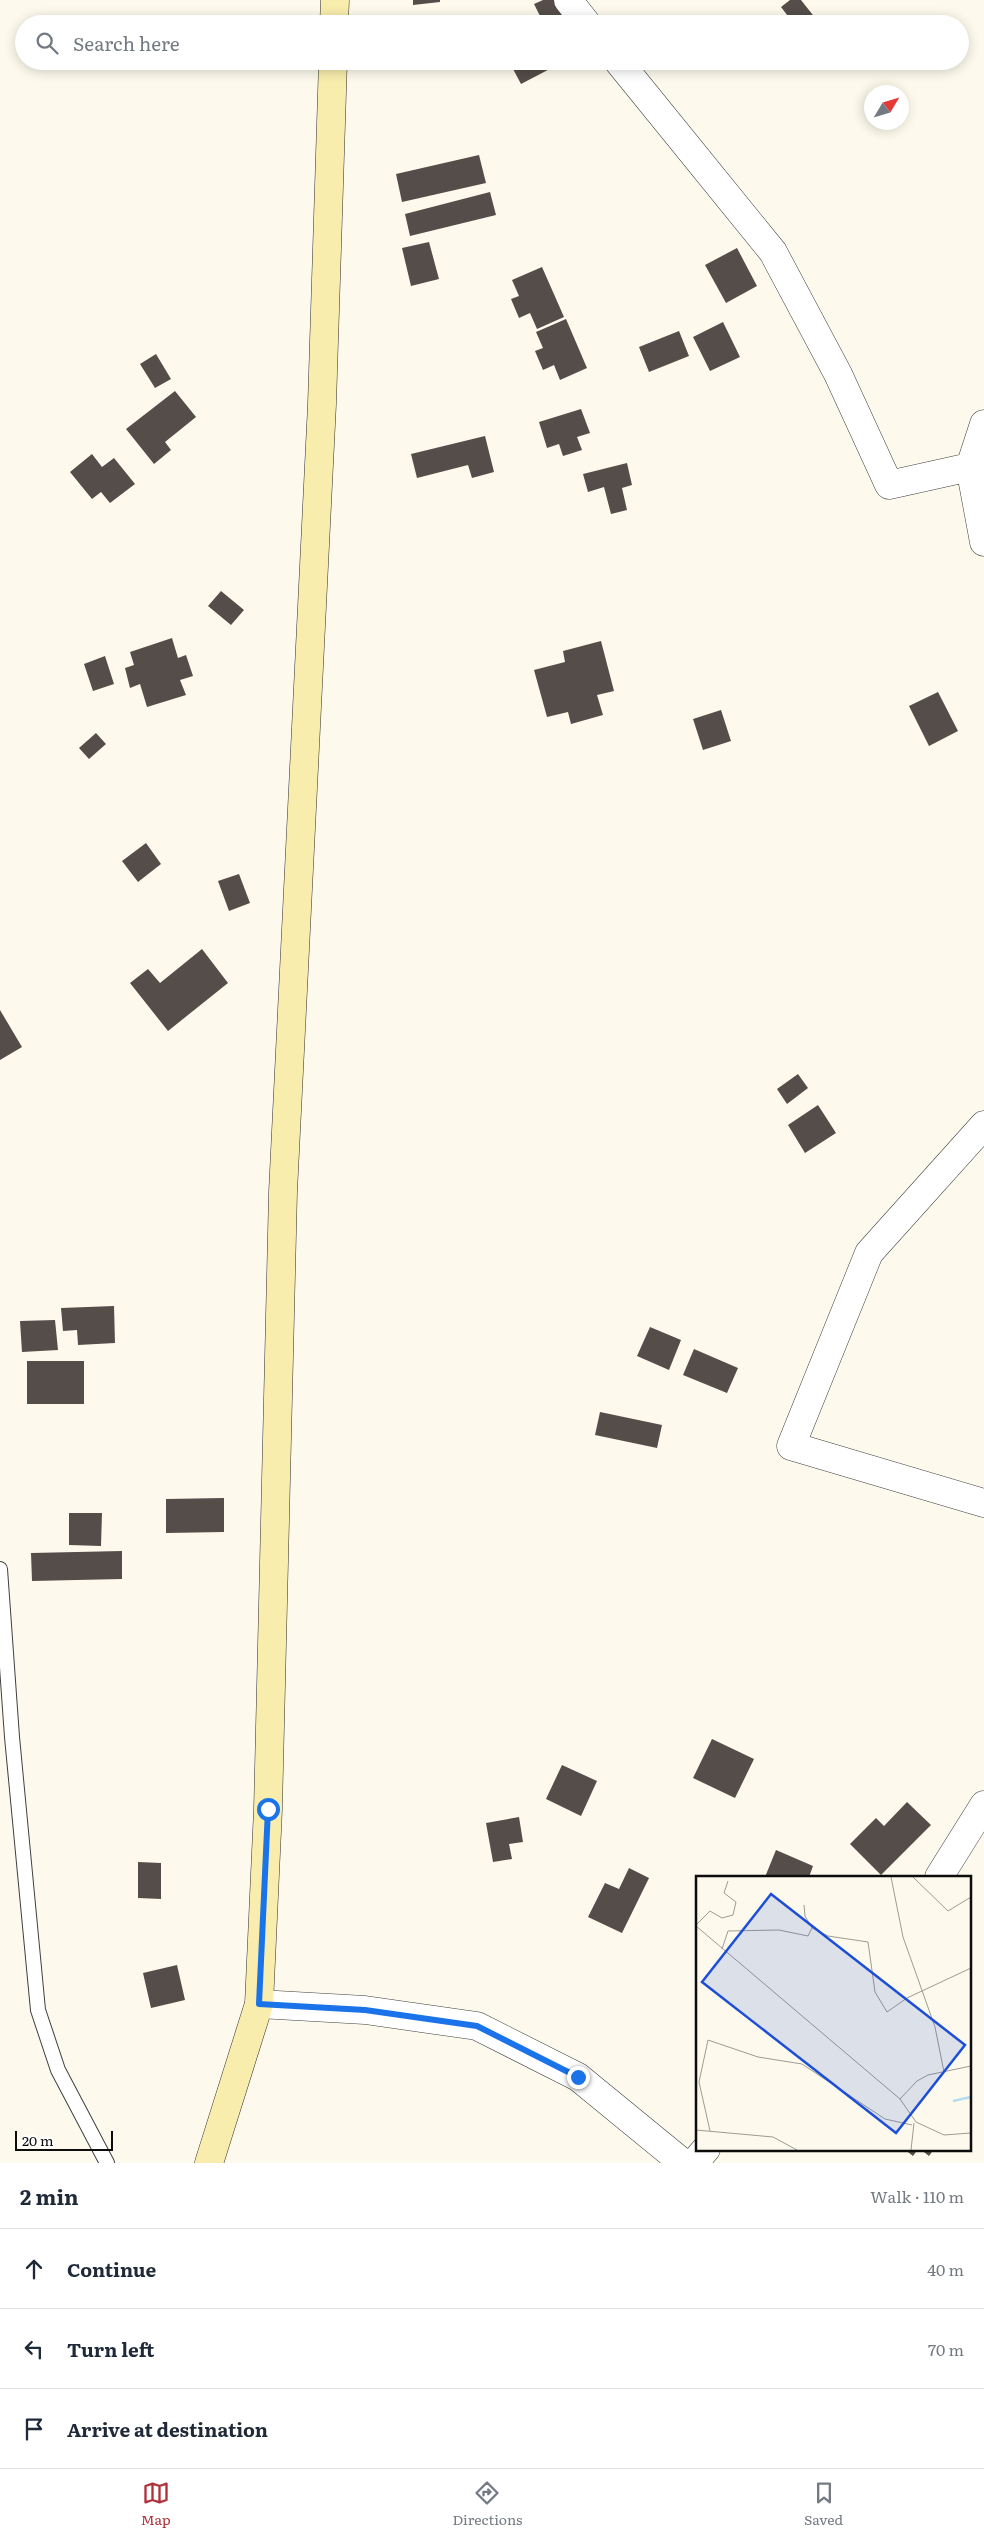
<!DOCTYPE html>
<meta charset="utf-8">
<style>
body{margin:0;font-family:Literata,serif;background:#f2f2f3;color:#1f2937}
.compass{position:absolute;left:864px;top:85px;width:45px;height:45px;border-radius:50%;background:#fff;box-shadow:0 2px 12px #0003;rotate:52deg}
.scale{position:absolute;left:15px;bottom:12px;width:98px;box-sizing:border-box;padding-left:5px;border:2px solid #0c0c0c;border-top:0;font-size:14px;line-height:18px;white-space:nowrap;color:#0c0c0c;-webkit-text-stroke:4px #fff;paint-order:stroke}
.stop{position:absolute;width:15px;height:15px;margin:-11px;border:4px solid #1a73e8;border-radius:50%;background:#fff}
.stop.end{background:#1a73e8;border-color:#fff;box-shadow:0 1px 5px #0008}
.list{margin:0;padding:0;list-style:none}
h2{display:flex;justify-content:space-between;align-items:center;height:65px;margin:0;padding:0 20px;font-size:21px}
h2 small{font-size:16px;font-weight:400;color:#747a83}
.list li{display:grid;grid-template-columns:32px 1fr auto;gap:15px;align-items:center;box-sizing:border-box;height:80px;padding:0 20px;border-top:1px solid #e0e1e3}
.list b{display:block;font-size:19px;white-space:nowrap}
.list em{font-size:16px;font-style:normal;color:#747a83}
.icon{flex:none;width:28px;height:28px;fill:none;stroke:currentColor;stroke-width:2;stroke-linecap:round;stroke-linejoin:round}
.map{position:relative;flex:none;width:984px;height:2163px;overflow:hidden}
.search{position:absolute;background:#fff;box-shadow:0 2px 12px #0003;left:15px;right:15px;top:15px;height:55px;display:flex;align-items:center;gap:12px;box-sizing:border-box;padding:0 18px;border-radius:28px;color:#747a83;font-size:19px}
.sheet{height:305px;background:#fff}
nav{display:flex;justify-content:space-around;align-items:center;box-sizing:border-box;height:70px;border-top:1px solid #e0e1e3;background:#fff;font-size:14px;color:#747a83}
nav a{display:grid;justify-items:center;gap:2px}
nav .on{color:#af313a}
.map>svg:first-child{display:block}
.building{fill:#544d49}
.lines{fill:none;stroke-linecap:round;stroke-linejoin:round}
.service-casing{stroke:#3f3f3f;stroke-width:16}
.minor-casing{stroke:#3f3f3f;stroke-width:29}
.secondary-casing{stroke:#2e2e2e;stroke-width:29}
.service{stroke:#fff;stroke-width:14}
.minor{stroke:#fff;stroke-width:28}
.secondary{stroke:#f8edad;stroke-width:28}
.route{stroke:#1a73e8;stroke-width:6}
.inset-river{fill:none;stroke:#b6dcf0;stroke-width:2.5}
.inset-road{fill:none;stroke:#9d9b93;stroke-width:1}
.view{fill:#1d4ed8;fill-opacity:0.15;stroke:#1d4ed8;stroke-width:2.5}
.inset-edge{fill:none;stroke:#0c0c0c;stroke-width:2.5}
</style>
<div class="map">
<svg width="984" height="2163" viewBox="0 0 984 2163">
<rect width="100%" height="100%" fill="#fdfaed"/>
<path class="building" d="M 413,0 L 440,0 L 440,2 L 413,5 Z
M 543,0 L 559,0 L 571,24 L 544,24 L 534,4 Z
M 790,0 L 801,0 L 820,24 L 794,24 L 781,7 Z
M 523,61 L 565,61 L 521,84 L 512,67 Z
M 479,155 L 486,183 L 402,202 L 396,174 Z
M 490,192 L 496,215 L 410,236 L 405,214 Z
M 429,242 L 439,279 L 411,286 L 402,248 Z
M 737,248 L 757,286 L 726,303 L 705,265 Z
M 542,267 L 564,317 L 537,329 L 530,313 L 519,318 L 511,299 L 519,296 L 512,280 Z
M 566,319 L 587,368 L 560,380 L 554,365 L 543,370 L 535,351 L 543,348 L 536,332 Z
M 723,322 L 740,357 L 710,371 L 693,337 Z
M 679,331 L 689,356 L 649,372 L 639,347 Z
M 156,354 L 171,379 L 155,388 L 140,364 Z
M 175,391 L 196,417 L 165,442 L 171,450 L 154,464 L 126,429 Z
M 581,409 L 590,433 L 577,437 L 582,450 L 563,456 L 559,444 L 547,448 L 539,422 Z
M 485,436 L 494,472 L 472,478 L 468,465 L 417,478 L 411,454 Z
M 92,454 L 102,467 L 114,458 L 135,484 L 110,503 L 101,492 L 92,499 L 70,472 Z
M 627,463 L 632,485 L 622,488 L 627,510 L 611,514 L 604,487 L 588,492 L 583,474 Z
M 221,591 L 244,610 L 231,625 L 208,606 Z
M 172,638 L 178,658 L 186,655 L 193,676 L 180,680 L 186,695 L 147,707 L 140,684 L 130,688 L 125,668 L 134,665 L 130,652 Z
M 601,641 L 614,691 L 597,695 L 603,715 L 571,724 L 568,712 L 547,717 L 534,670 L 565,662 L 563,651 Z
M 105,656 L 114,684 L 93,691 L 84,664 Z
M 938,692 L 958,731 L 929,746 L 909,706 Z
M 721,710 L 731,741 L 703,750 L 693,719 Z
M 96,733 L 106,744 L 89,759 L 79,748 Z
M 146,843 L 161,864 L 138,882 L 122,861 Z
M 239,874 L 250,903 L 229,911 L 218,881 Z
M 202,949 L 228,983 L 168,1031 L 130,983 L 148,969 L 160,983 Z
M 0,1010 L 22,1047 L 0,1060 Z
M 798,1074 L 808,1088 L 787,1104 L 777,1089 Z
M 818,1105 L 836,1133 L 805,1153 L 788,1125 Z
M 114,1306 L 115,1343 L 78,1345 L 77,1330 L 63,1331 L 61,1308 Z
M 55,1320 L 58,1350 L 22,1352 L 20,1321 Z
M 650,1327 L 681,1340 L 669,1370 L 637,1356 Z
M 694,1349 L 738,1368 L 727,1393 L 683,1375 Z
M 27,1361 L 84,1361 L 84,1404 L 27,1404 Z
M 600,1412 L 662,1425 L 657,1448 L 595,1435 Z
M 224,1498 L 224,1532 L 166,1533 L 166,1499 Z
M 69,1513 L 102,1513 L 101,1546 L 69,1545 Z
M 122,1551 L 122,1579 L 32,1581 L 31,1553 Z
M 712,1739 L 754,1759 L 735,1798 L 693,1778 Z
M 562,1765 L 597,1781 L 581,1816 L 546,1799 Z
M 907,1802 L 931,1825 L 881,1875 L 850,1844 L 876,1818 L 884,1826 Z
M 519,1817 L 523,1842 L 509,1844 L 512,1859 L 493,1862 L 486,1823 Z
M 776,1850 L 813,1866 L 809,1877 L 765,1877 Z
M 138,1862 L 161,1863 L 161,1899 L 138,1898 Z
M 629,1868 L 649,1878 L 622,1933 L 588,1917 L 605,1883 L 619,1889 Z
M 177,1965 L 185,2000 L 151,2008 L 143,1973 Z
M 904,2149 L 918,2149 L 913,2156 Z
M 920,2149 L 934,2149 L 929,2156 Z"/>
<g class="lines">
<g class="service-casing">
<path id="service" d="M 0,1569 L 12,1737 L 38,2010 L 58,2070 L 107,2163"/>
</g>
<g class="minor-casing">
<path id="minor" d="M 568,0 L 587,24
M 618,61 L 773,252 L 838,374 L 889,485 L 970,467
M 984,424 L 970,467 L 984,542
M 984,1125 L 869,1253 L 791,1446 L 984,1503
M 939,1877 L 984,1805
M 259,2004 L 365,2010 L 477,2026 L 578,2077 L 683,2163
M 694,2163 L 706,2149"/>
</g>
<g class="secondary-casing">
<path id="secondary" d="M 334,24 L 335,0
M 209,2163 L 259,2004 L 268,1809 L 283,1192 L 322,404 L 333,61"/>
</g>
<use href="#service" class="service"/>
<use href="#minor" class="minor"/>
<use href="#secondary" class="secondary"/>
</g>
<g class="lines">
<path class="route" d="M 268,1809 L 259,2004 L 365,2010 L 477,2026 L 578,2077"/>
</g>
<g transform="translate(696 1876)">
<rect width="275" height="275" fill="#fdfaed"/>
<path class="inset-river" d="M 257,225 L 275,221"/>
<path class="inset-road" d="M 195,1 L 207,61 L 239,151 L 248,196M 217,1 L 252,35 L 275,21M 108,29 L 109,40 L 116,52 L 132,60 L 172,66 L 179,116 L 191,136 L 211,122 L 275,92M 0,49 L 14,35 L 26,42 L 37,39 L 40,26 L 28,17 L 32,5M 0,50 L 204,223 L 220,246 L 248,259 L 275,257M 26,73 L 32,55 L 83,54 L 112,60 L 116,52M 204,223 L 221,205 L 232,199 L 275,190M 0,254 L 77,261 L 101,274M 14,255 L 3,206 L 12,164 L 62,181 L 106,188 L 189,243 L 216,249M 215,274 L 218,247"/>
<path class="view" d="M 75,18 L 269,169 L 200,257 L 6,106 Z"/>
<rect width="275" height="275" class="inset-edge"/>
</g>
</svg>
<svg class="compass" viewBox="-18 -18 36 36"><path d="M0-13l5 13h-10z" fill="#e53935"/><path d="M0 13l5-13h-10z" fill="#747a83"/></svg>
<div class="scale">20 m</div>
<div class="stop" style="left:268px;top:1809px"></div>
<div class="stop end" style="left:578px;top:2077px"></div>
<div class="search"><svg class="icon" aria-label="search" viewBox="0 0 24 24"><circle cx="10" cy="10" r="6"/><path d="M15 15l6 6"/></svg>Search here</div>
</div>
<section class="sheet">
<h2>2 min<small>Walk · 110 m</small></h2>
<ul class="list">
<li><svg class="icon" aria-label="ahead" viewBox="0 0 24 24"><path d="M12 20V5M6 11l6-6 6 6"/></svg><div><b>Continue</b></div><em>40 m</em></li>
<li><svg class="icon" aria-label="left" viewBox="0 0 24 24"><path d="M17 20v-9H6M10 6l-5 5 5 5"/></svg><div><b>Turn left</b></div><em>70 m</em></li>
<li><svg class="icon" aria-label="arrive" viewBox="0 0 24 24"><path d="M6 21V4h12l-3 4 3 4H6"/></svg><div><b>Arrive at destination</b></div></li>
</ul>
</section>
<nav>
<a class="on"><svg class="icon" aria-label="map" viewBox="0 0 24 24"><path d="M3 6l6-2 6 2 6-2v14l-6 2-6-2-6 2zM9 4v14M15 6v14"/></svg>Map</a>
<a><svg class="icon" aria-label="directions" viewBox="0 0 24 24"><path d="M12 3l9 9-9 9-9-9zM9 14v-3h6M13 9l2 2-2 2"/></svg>Directions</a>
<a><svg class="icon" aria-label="saved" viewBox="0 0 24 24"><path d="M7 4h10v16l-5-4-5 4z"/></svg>Saved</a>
</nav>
